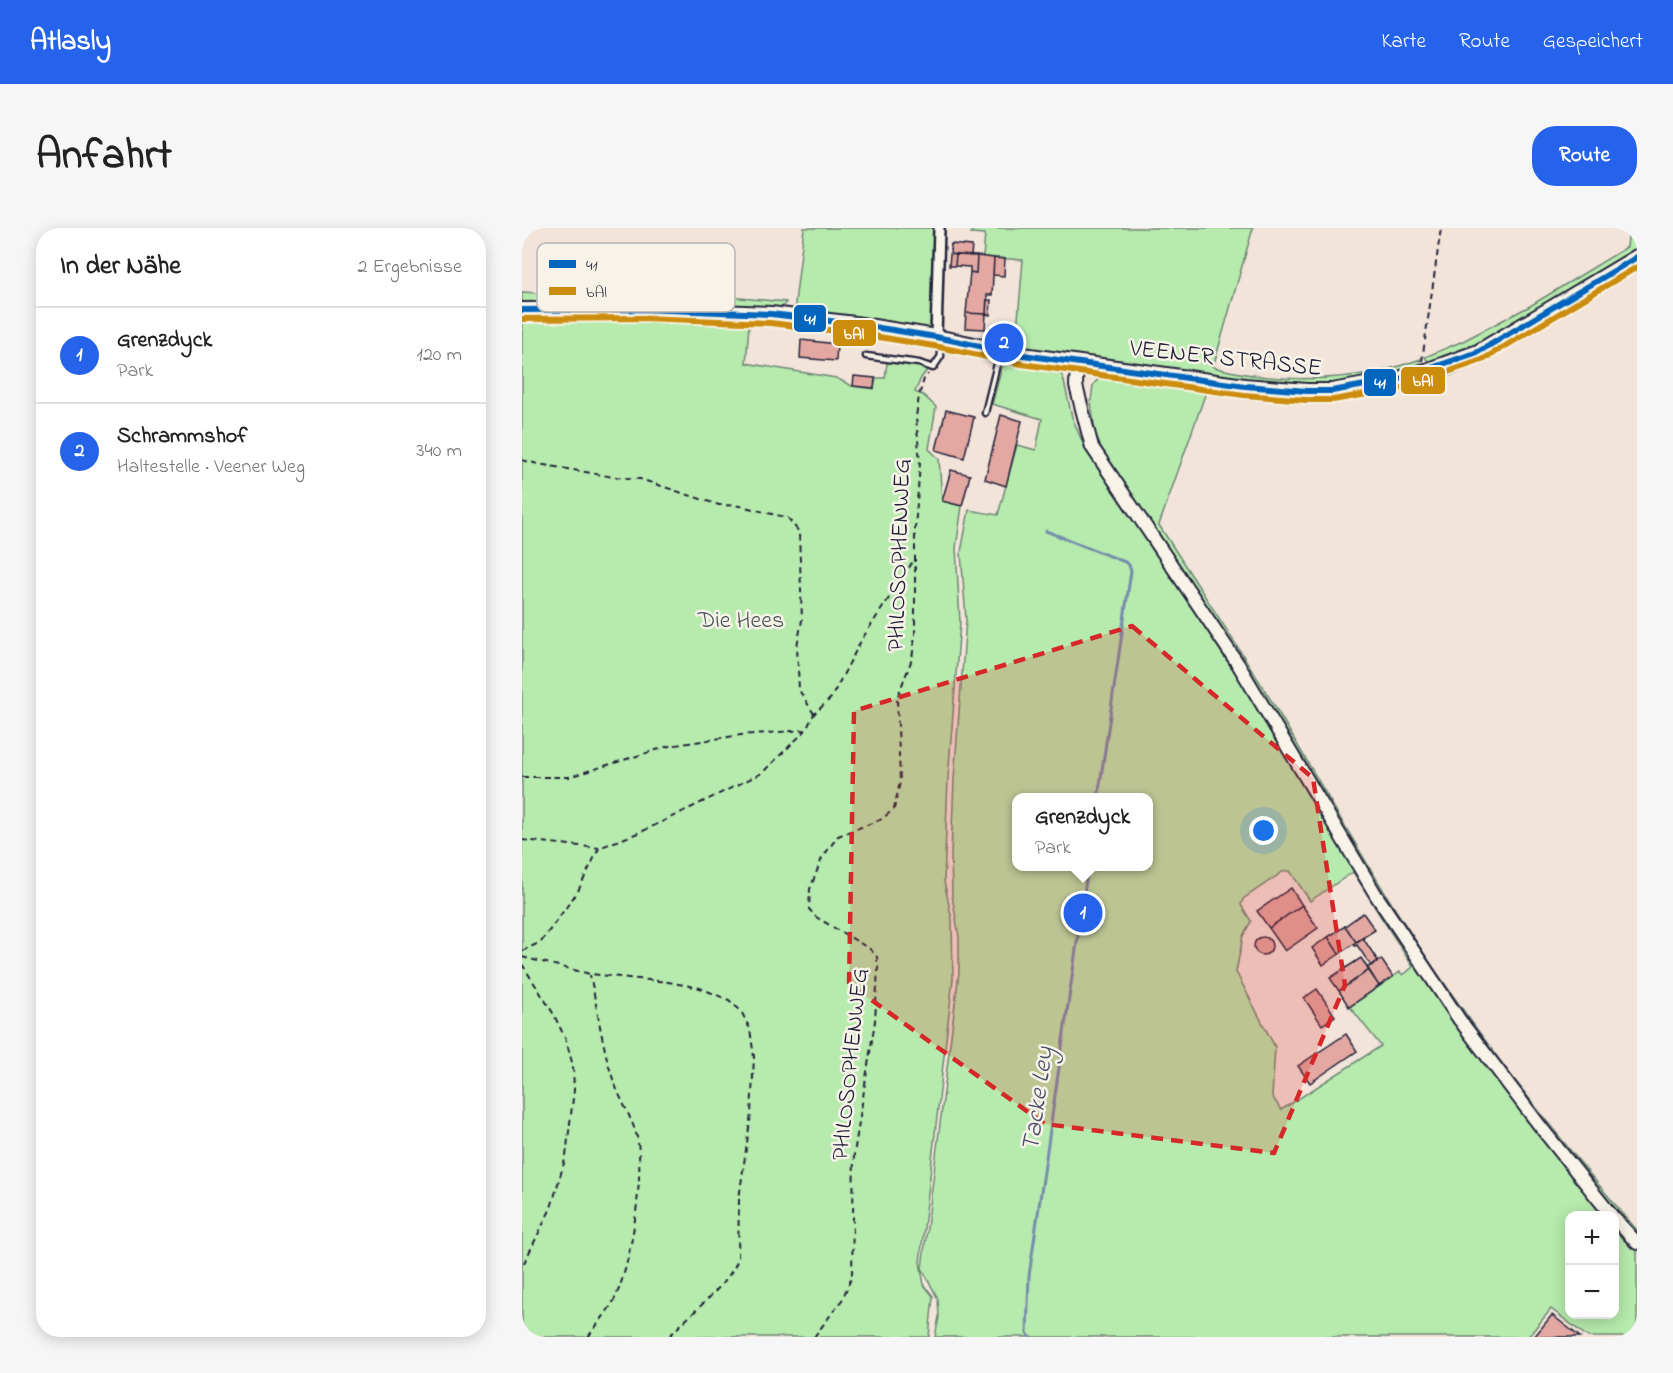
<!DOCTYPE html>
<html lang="de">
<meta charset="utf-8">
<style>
body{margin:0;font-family:"Indie Flower",sans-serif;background:#f6f6f6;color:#222}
.controls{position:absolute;right:18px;bottom:18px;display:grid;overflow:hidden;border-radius:12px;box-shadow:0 3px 15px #0003}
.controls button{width:54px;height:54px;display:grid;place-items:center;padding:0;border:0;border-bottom:2px solid #e0e0e0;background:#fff;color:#222;font:30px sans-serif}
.you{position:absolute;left:742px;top:603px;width:21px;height:21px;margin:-15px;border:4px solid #fff;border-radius:50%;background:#1a73e8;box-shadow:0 0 0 9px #1a73e833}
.badge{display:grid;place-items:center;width:39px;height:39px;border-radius:50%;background:#2563eb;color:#fff;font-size:20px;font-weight:700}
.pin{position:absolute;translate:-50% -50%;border:3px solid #fff;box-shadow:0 2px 6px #0006}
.popup{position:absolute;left:490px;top:565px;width:141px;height:78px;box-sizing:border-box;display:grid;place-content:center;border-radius:12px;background:#fff;filter:drop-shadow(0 2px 4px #0005);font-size:20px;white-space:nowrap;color:#767676}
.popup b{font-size:22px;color:#222}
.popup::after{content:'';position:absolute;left:50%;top:100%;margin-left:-12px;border:12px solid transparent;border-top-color:#fff}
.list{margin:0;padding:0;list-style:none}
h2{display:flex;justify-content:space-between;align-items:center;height:78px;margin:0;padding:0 24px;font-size:26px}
h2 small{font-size:20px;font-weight:400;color:#767676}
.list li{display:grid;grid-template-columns:39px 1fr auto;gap:18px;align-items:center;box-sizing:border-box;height:96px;padding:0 24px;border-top:2px solid #e0e0e0}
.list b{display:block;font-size:22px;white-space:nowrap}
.list p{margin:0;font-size:20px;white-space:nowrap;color:#767676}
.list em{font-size:20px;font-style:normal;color:#767676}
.map{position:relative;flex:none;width:1115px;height:1109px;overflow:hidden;border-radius:24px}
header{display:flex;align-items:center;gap:36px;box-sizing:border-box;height:84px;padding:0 30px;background:#2563eb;color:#fff}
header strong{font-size:28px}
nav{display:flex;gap:33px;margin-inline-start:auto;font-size:21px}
.intro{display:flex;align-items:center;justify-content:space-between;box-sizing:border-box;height:144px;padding:0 36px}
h1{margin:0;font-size:42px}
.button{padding:15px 27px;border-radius:24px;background:#2563eb;color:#fff;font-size:21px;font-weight:700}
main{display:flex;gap:36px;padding:0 36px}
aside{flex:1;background:#fff;border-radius:24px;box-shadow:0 3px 15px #0003}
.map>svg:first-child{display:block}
.green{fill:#b6ebad;stroke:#6c8674;stroke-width:1.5;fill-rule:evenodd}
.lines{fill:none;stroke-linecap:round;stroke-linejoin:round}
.stream{stroke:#778cac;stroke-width:3}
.building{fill:#e3a8a1;stroke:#22223b;stroke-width:1.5}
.service-casing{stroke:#22223b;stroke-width:9}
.minor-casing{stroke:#22223b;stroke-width:14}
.tertiary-casing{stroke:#22223b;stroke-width:16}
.secondary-casing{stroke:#22223b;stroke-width:18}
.path{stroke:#22223b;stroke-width:2;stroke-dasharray:6 4.5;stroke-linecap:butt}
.service{stroke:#f7f3e8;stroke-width:4.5}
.minor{stroke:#f7f3e8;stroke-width:9}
.tertiary{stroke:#f7f3e8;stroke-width:12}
.secondary{stroke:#f7f3e8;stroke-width:14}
.bus-1-casing{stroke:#f7f3e8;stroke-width:10}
.bus-2-casing{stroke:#f7f3e8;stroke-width:10}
.bus-1{stroke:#0065bd;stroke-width:6}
.bus-2{stroke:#cc8c0c;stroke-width:6}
.marked{fill:#d62828;fill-opacity:0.2;stroke:#d62828;stroke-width:4.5;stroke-dasharray:12 8;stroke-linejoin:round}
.labels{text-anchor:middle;stroke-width:5;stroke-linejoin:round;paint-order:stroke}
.street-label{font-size:24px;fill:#22223b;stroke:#f7f3e8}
.park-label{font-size:24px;fill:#475458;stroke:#f7f3e8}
.water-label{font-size:26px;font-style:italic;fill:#454e6a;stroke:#f7f3e8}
.key{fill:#f7f3e8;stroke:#b7b4b4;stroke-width:1.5}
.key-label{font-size:16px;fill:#22223b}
.line-badge{stroke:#f7f3e8;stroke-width:2}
.badge-label{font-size:16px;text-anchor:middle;font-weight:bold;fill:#fff}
</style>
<header>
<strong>Atlasly</strong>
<nav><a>Karte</a><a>Route</a><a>Gespeichert</a></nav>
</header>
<div class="intro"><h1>Anfahrt</h1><a class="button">Route</a></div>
<main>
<aside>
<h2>In der Nähe<small>2 Ergebnisse</small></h2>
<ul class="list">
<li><span class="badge">1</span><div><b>Grenzdyck</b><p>Park</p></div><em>120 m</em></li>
<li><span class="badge">2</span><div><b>Schrammshof</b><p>Haltestelle · Veener Weg</p></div><em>340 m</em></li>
</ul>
</aside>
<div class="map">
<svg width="1115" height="1109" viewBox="0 0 1115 1109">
<rect width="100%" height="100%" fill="#f3e4da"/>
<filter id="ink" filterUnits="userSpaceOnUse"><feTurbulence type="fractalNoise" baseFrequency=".0167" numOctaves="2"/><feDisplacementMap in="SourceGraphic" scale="12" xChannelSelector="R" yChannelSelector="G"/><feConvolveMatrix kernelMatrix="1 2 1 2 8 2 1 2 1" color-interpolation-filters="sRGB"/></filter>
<g filter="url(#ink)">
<path class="green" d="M 282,0 L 414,0 L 411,95 L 407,102 L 274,88 L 273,75 Z
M 451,0 L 731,0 L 691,139 C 746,154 808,154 863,142 C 875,139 887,135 899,131 L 892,145 L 843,155 L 775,160 L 495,120 L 494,115 L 501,32 L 461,29 L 463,6 L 449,5 Z
M 1107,0 L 1115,0 L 1115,23 L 955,120 L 910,139 L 903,129 L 941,113 L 1008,78 L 1105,19 Z
M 1115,35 L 1115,39 C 1083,59 1051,79 1019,99 C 990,117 962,135 931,147 C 878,166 821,174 765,172 C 738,171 711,167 684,164 L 637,297 C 675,357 715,416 752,477 C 793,546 832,616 875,684 C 946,796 1028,901 1115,1002 L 1115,1007 C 1027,907 947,800 875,689 C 825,612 781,530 732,453 C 684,376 633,302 582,227 L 573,205 L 569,173 L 571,157 L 578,149 L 589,146 L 740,167 L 766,169 L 839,165 L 872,159 L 905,150 L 935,139 L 974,120 Z
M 0,64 L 31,66 L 206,69 L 264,74 L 255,86 L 0,82 Z
M 127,90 L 209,93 L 266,98 L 227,97 L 224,135 L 314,150 L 330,158 L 352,161 L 354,150 L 363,150 L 365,135 L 411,134 L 399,150 L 393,164 L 401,167 L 414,179 L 407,221 L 417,231 L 420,273 L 440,278 L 434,320 L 438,394 L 426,551 L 422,653 L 430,692 L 431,751 L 398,1034 L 402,1057 L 411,1068 L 407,1109 L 0,1109 L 0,92 Z
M 482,132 L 519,138 L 518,135 C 529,137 535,140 541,149 L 550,189 L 562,218 L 665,367 L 728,466 L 848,664 L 846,667 L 831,644 L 788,673 L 768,643 L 762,643 L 721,671 L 719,677 L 729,693 L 721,708 L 714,744 L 753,819 L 750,868 L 759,882 L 859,818 L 828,779 L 878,744 L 881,747 L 891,739 L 852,678 L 855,677 L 1086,987 L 1048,988 L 1048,1086 L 1092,1086 L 1093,995 L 1115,1021 L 1115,1109 L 1066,1109 L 1029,1081 L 1006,1109 L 413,1109 L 417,1089 L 416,1071 L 400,1040 L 437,744 L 437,709 L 430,667 L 429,626 L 432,551 L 444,392 L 439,324 L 447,282 L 476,287 L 495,217 L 514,222 L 520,191 L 470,176 ZM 495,570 L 627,570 L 627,638 L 495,638 Z"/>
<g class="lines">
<path class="stream" d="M 524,303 L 603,334 L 607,337 L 609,343 L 576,570
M 508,1109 L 505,1105 L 507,1048 L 566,638"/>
</g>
<path class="building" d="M 429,16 L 450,18 L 449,28 L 428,26 Z
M 428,26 L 434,27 L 433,38 L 427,38 Z
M 434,27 L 455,28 L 454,45 L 448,44 L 448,39 L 433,38 Z
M 455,28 L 472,30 L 470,67 L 465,67 L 464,86 L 444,85 L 448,44 L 454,45 Z
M 472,30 L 483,31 L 482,48 L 471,47 Z
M 465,72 L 469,72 L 468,87 L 464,86 Z
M 444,85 L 464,86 L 463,101 L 443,100 Z
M 279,112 L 315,116 L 314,133 L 278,130 Z
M 332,148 L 353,150 L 352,160 L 331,158 Z
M 424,182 L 452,189 L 442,230 L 414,222 Z
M 479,187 L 500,193 L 484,258 L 463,251 Z
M 429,242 L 448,247 L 440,278 L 420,273 Z
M 769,660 L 780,677 L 747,700 L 735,683 Z
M 780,677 L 796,700 L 763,723 L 747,700 Z
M 841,685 L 853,702 L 834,714 L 823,698 Z
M 823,698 L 834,714 L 817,726 L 806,709 Z
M732 718a9 9 0 1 1 18 0a9 9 0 1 1-18 0Z
M 806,709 L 817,726 L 819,725 L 801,737 L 790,720 Z
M 841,710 L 856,733 L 849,738 L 835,717 L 833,718 L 832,716 Z
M 839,730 L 847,742 L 817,763 L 808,750 Z
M 859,731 L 871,749 L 857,758 L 845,740 Z
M 847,742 L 857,758 L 827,779 L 817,763 Z
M 795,761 L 813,788 L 800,797 L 782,770 Z
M 824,806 L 835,823 L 788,855 L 776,838 Z
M 1030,1087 L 1058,1109 L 1012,1109 Z"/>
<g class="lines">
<g class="service-casing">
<path id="service" d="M 344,128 L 397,135 L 411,140 L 419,128 L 418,113
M 463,185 L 478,124"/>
</g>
<g class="minor-casing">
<path id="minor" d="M 414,109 L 417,0"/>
</g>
<g class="tertiary-casing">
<path id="tertiary" d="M 555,134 L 554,158 L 570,219 L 716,436 L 854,667 L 937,791 L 1021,902 L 1090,988
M 1092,990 L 1115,1015"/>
</g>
<g class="secondary-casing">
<path id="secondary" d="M 0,82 L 120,81 L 249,86 L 333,96 L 414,109 L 501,127 L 723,158 L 785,163 L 810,163 L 877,151 L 901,144 L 956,124 L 1115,29"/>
</g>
<path class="path" d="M 900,133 L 919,0
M 0,232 L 16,236 L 92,249 L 118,251 L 197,277 L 219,278 L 266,290 L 277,304 L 280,392 L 275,418 L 277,462 L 292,486
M 0,549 L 47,549 L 147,518 L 219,507 L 284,502 L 292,486 L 309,470 L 340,411 L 392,332
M 0,612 L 77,620
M 0,723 L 19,714 L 56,663 L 77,620 L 121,603 L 240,545 L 284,502
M 0,729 L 68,746 L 146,754 L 178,760 L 207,772 L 219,783 L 228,801 L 232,829 L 229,886 L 217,971 L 216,1031 C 206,1058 166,1087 147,1109
M 0,736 L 31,785 L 44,812 L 51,838 L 52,862 L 44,928 L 29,980 L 0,1039
M 66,1109 C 74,1098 83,1087 90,1076 C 109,1044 123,945 115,909 C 110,890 99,873 92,854 C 80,820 76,782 68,747
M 292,1109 L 320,1072 L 330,1048 L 332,926 L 353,793 L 356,740 L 355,729 L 348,721 L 294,689 L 287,681 L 288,661 L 300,630 L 316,608 L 360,591 L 372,581 L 378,554 L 375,470 L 390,431 L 393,408 L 393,301 L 398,235 L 394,189 L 397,168 L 402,151 L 406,146"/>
<use href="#service" class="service"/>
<use href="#minor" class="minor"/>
<use href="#tertiary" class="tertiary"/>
<use href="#secondary" class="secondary"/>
<g class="bus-1-casing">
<path id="bus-1" d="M 0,82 L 120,81 L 249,86 L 333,96 L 414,109 L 501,127 L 723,158 L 785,163 L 810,163 L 877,151 L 956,124 L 1115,29"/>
</g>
<g class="bus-2-casing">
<path id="bus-2" d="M 0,91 L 120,90 L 248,95 L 332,105 L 412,118 L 500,136 L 722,167 L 784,172 L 811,172 L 880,160 L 960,132 L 1115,39"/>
</g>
<use href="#bus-1" class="bus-1"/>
<use href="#bus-2" class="bus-2"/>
</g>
</g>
<path class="marked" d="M 610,398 L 791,550 L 823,757 L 752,925 L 523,896 L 327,756 L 332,483 Z"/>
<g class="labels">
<g class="street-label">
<text transform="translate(704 129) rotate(6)" y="8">VEENER STRASSE</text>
<text transform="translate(376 327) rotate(-88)" y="8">PHILOSOPHENWEG</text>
<text transform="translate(327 836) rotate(-84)" y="8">PHILOSOPHENWEG</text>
</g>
<g class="park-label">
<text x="219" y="399">Die Hees</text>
</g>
<g class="water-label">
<text transform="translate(514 871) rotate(-82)" y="9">Tacke Ley</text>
</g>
</g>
<rect x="15" y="15" width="198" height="69" rx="9" class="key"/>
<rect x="27" y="32" width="27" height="8" fill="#0065bd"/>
<rect x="27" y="59" width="27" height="8" fill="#cc8c0c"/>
<g class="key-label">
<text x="64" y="42">41</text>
<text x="64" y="69">bAl</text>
</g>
<g class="line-badge">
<rect x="271" y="76" width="34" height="29" rx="6" fill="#0065bd"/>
<rect x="310" y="91" width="45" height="28" rx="6" fill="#cc8c0c"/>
<rect x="878" y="138" width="46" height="29" rx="6" fill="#cc8c0c"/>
<rect x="841" y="140" width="34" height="29" rx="6" fill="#0065bd"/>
</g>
<g class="badge-label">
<text x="288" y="96">41</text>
<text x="332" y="111">bAl</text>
<text x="901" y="158">bAl</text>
<text x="858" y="160">41</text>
</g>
</svg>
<div class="controls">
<button>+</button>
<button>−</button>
</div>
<div class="you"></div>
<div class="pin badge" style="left:561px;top:685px">1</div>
<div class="popup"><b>Grenzdyck</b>Park</div>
<div class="pin badge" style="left:482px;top:115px">2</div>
</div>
</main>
